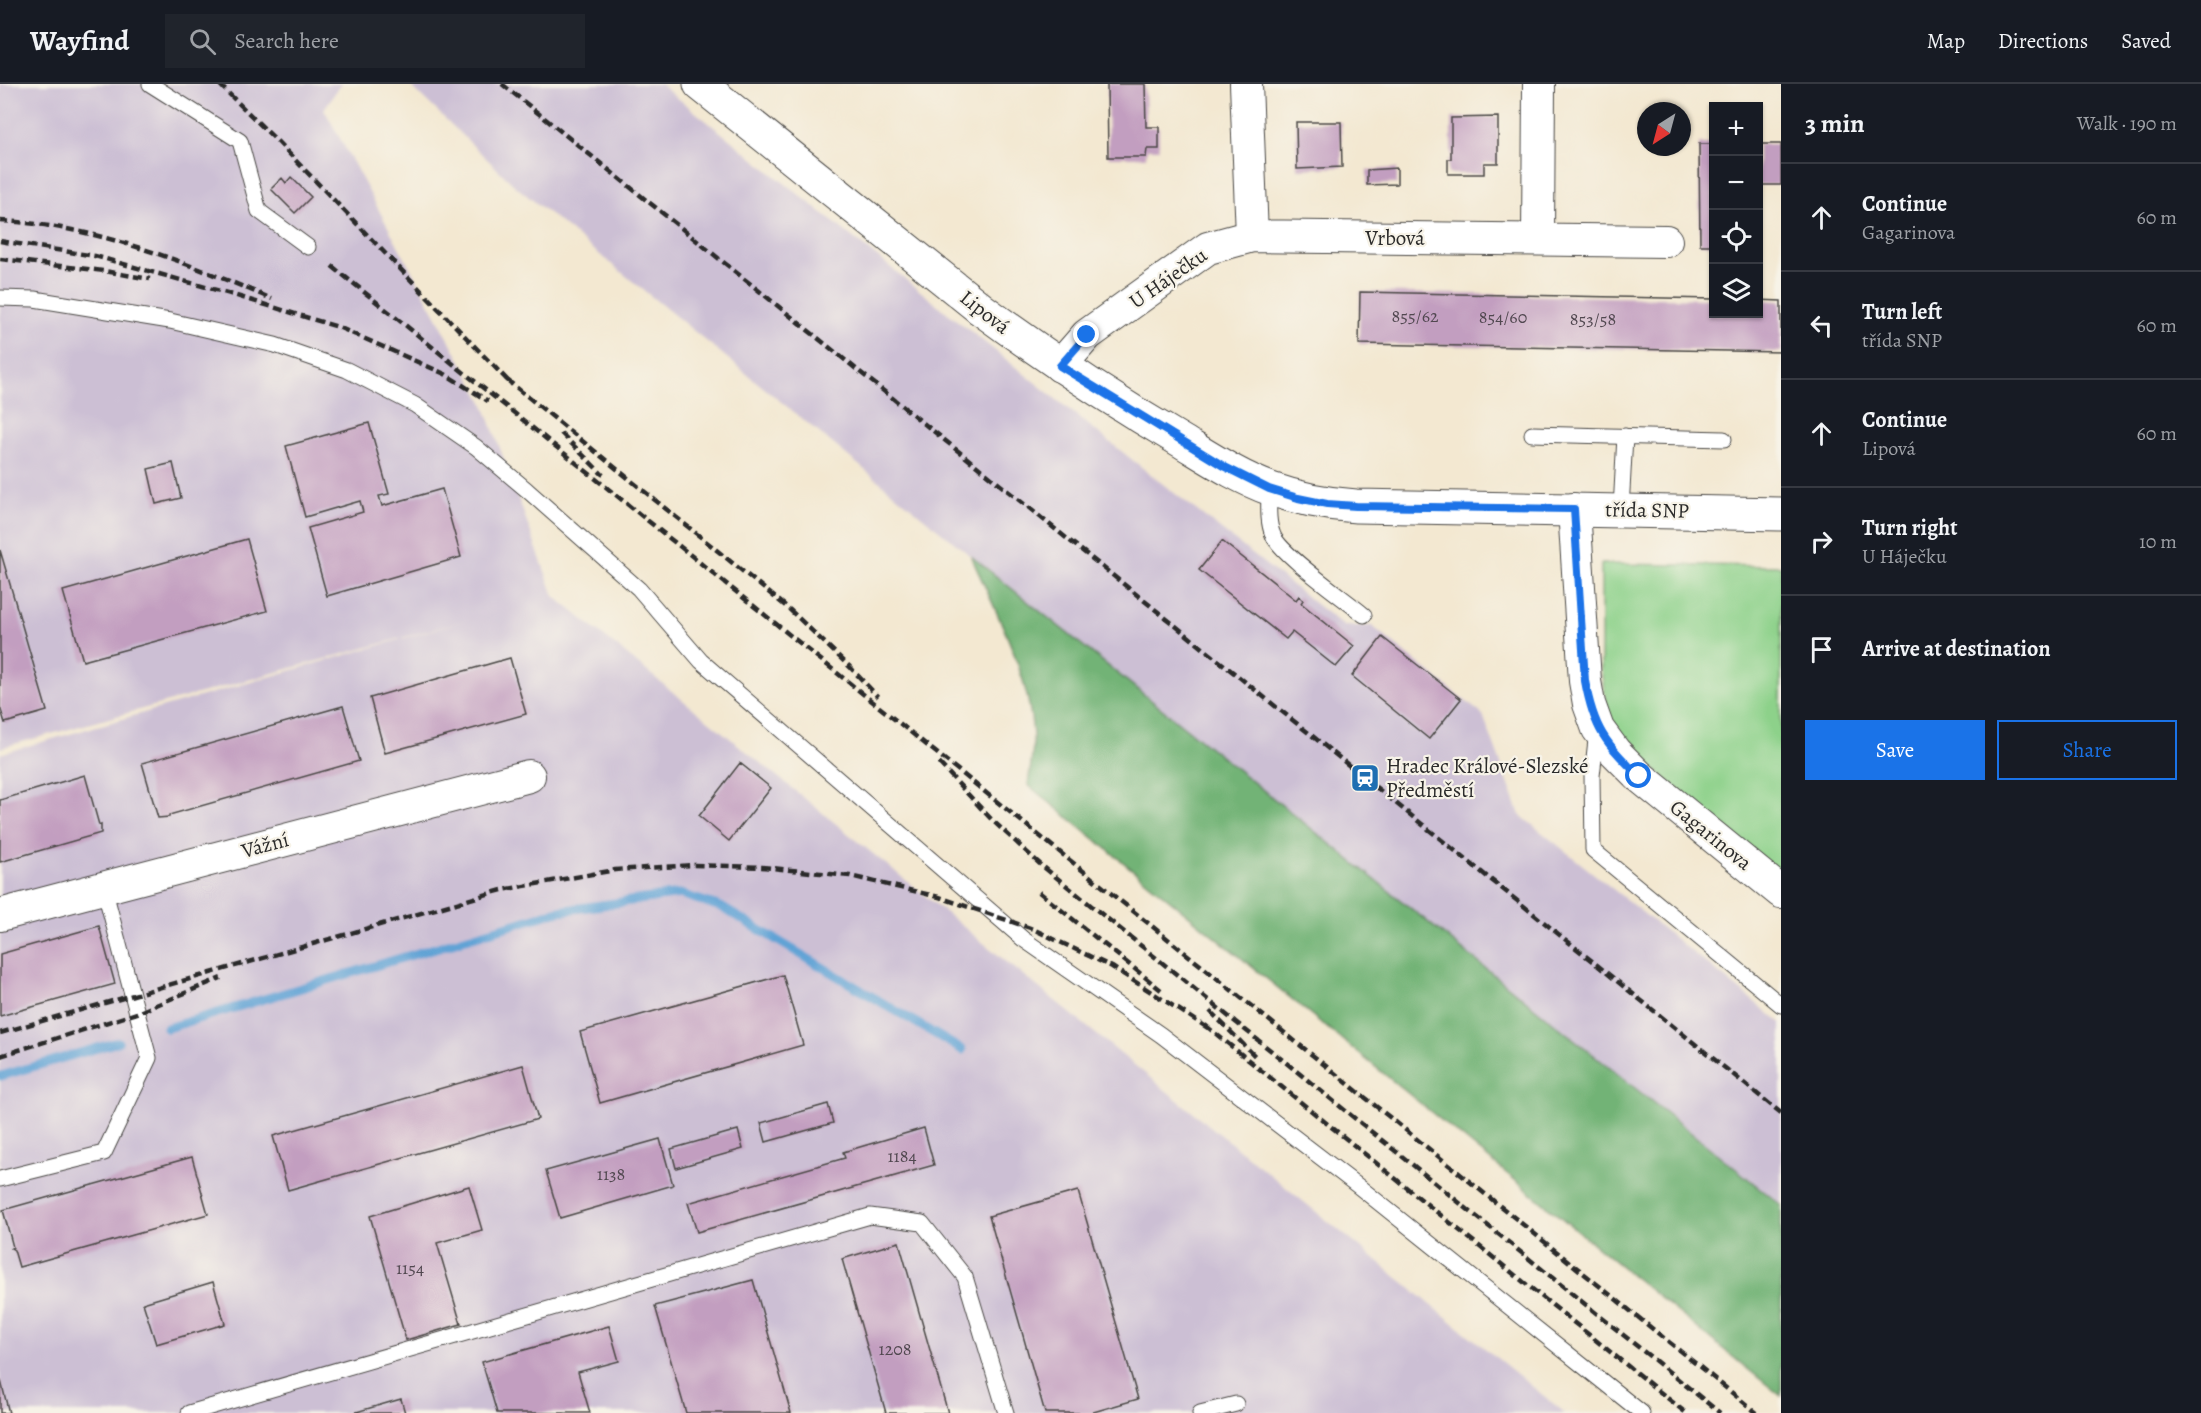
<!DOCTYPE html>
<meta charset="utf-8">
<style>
body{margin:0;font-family:Alegreya,serif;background:#20242c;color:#f1f3f6}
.controls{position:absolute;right:18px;top:18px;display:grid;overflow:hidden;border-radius:0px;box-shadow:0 2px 4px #0004}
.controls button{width:54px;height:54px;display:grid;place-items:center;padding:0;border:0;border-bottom:2px solid #363941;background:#171b24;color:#f1f3f6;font:30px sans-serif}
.compass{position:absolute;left:1637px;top:18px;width:54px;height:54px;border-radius:50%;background:#171b24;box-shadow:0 2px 4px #0004;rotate:216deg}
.stop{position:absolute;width:18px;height:18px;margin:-14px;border:4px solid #1a73e8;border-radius:50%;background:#fff}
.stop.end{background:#1a73e8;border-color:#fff;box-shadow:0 2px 6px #0008}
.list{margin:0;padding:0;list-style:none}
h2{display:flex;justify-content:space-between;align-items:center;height:78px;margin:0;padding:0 24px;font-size:26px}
h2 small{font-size:20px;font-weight:400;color:#9ea1a6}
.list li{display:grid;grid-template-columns:39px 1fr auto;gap:18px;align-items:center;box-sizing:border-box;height:108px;padding:0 24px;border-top:2px solid #363941}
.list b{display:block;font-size:22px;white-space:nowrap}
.list p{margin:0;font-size:20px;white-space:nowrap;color:#9ea1a6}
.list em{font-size:20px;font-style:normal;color:#9ea1a6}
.actions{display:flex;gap:12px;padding:18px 24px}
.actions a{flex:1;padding:14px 0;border:2px solid #1a73e8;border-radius:0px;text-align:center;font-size:21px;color:#1a73e8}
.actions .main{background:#1a73e8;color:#fff}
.icon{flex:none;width:33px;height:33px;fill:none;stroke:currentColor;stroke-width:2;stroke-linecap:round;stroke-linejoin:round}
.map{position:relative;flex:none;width:1781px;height:1329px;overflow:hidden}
header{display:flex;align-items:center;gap:36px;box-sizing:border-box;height:84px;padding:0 30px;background:#171b24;border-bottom:2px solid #363941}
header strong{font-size:28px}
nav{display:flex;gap:33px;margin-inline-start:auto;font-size:21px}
.search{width:420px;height:54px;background:#20242c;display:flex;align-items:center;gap:15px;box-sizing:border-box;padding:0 21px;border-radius:0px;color:#9ea1a6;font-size:22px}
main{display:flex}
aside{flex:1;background:#171b24}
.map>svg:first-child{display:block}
.industrial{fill:#ccbfd4}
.green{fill:#8dd18a;stroke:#5c7e5a;stroke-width:1.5}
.forest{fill:#72b376;stroke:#4e6f50;stroke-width:1.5}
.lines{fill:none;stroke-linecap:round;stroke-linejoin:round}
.stream{stroke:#61a3d5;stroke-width:9}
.building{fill:#c29ec0}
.lane-casing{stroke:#494744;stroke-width:17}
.street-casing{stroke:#494744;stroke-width:34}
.secondary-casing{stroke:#494744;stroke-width:35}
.lane{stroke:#fff;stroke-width:15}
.street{stroke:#fff;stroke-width:32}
.secondary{stroke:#fff;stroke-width:33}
.rail{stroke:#2b2b2b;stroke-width:4.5;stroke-dasharray:9 4.5;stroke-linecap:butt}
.route{stroke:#1a73e8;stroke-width:8}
.labels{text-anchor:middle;stroke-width:4.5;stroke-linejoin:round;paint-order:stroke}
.number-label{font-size:18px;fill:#514850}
.street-label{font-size:21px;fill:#2b2b2b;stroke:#f7f3e8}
.poi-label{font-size:21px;fill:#2b2b2b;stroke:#f7f3e8;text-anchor:start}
</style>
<header>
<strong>Wayfind</strong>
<div class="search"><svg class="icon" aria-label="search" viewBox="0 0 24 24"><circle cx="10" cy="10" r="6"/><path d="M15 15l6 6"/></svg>Search here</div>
<nav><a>Map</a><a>Directions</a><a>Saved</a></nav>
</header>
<main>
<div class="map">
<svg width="1781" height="1329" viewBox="0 0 1781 1329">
<rect width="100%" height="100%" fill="#f7f3e8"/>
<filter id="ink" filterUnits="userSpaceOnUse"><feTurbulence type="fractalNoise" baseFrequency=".0167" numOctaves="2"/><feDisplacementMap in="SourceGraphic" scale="12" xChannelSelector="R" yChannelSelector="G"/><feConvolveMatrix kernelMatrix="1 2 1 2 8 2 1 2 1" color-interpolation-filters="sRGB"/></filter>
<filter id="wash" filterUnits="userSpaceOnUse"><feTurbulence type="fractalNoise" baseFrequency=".008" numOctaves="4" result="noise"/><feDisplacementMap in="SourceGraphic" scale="24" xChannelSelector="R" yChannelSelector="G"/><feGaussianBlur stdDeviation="1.35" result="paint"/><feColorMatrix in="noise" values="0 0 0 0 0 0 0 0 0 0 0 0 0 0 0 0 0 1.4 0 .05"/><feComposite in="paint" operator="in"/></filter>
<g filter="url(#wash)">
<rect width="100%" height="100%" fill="#f3e8d1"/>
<path class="industrial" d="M 0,0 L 341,0 L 324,25 L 483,318 L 554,512 L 1565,1329 L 0,1329 L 0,670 L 471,535 L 0,664 Z
M 409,0 L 660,0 L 1150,390 L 1344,542 L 1372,542 L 1483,631 L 1520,731 L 1781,939 L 1781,1121 L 971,472 L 514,101 Z"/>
<path class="green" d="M 1601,480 L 1781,482 L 1781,790 L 1646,679 L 1621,651 L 1608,630 L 1601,586 Z"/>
<path class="forest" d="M 971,472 L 1781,1121 L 1781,1312 L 1028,701 C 1030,685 1034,667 1033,651 C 1029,587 996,529 971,472 Z"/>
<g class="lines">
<path class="stream" d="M 167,944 L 559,827 L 680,810 L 721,823 L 962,966
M 1,992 L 118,958"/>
</g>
<g id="blocks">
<path class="building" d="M 1107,0 L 1145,0 L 1146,43 L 1159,43 L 1159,65 L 1147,65 L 1146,73 L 1108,73 Z
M 1498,33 L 1498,79 L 1484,79 L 1484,90 L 1448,90 L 1448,75 L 1451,75 L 1451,34 Z
M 1296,38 L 1341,38 L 1342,83 L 1297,85 Z
M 1699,60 L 1714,60 L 1714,161 L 1700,161 Z
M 1758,60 L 1781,60 L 1781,101 L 1758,101 Z
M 1397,84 L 1397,100 L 1367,101 L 1367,86 Z
M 291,93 L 311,113 L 295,129 L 271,105 L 282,94 L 286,99 Z
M 1360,208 L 1714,215 L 1714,230 L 1758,230 L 1758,216 L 1781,217 L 1781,268 L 1359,260 Z
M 369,339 L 389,410 L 379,412 L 382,422 L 442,405 L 461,473 L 327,512 L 308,444 L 363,428 L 360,417 L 305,433 L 286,362 Z
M 173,379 L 181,414 L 156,420 L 148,385 Z
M 247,455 L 267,527 L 83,577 L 63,507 Z
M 1222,457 L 1296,516 L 1299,512 L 1303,516 L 1301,519 L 1354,562 L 1336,583 L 1292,548 L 1286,555 L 1199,486 Z
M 0,466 L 47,627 L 5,639 L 0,623 Z
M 1382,553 L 1461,615 L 1429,655 L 1352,592 Z
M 510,574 L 526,630 L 385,669 L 370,614 Z
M 343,622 L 359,677 L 169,731 L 169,733 L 158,734 L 142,679 Z
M 740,679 L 771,704 L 729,757 L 699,732 Z
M 85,691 L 99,741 L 101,740 L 101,749 L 0,778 L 0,716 Z
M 99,842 L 115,900 L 0,932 L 0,870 Z
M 783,891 L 803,961 L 600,1019 L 580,948 Z
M 523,981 L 538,1035 L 288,1106 L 273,1052 Z
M 828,1020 L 833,1039 L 766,1058 L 761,1039 Z
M 924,1044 L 934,1081 L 697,1148 L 688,1119 L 845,1074 L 843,1068 Z
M 738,1046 L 743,1065 L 676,1084 L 671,1065 Z
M 660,1055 L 673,1101 L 560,1134 L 546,1087 Z
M 192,1073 L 208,1130 L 19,1183 L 14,1166 L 11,1164 L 13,1163 L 3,1126 Z
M 469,1102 L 482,1146 L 437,1159 L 461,1240 L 406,1256 L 370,1132 Z
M 1078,1107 L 1138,1315 L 1090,1329 L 1045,1329 L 989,1132 Z
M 899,1158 L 948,1329 L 886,1329 L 842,1175 Z
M 753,1196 L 791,1329 L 686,1329 L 655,1222 Z
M 213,1198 L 225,1240 L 156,1260 L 143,1219 Z
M 609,1242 L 619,1277 L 578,1288 L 590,1329 L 497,1329 L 482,1278 Z
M 0,1297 L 1,1297 L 9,1329 L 0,1329 Z
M 401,1315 L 405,1329 L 356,1329 L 356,1328 Z"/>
</g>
</g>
<g filter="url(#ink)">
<use href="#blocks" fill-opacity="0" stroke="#494744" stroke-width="1.5"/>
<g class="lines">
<g class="lane-casing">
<path id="lane" d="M 150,0 L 240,57 L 259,127 L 308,163
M 0,214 L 34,215 L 170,237 L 275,261 L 347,286 L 415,321 L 476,363 L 527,406 L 639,505 L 701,577 L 1023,855 L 1161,951 L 1358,1102 L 1642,1329
M 1532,350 L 1724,355
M 1269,405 C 1269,420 1267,437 1273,451 C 1280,470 1345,515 1364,531
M 1621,425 L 1625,352
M 1597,647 L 1592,692 L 1593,766 L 1781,921
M 0,1095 L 104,1069 L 149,974 L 104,804
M 189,1329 L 870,1132 L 922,1139 L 965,1193 L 1006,1329
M 1200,1329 L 1236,1320"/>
</g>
<g class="street-casing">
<path id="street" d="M 1246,0 L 1252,152
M 1538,154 L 1539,0
M 1060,282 L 1087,251 L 1208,164 L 1252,152 L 1666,157
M 1574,425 L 1585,597 L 1589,620 L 1598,645 L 1615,668 L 1639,692 L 1781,808
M 0,831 L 529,692"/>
</g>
<g class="secondary-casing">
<path id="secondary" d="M 700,0 L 981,225 C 1046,273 1113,317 1183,358 C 1211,375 1240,394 1271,405 C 1299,415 1326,420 1356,422 L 1781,430"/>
</g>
<use href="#lane" class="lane"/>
<use href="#street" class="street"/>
<use href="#secondary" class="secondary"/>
<path class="rail" d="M 219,0 L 277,57 L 512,301
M 502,0 L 1781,1029
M 0,137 C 95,141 185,178 272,215
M 0,157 L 95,172 L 227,209 L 338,243 L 445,290 L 488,317
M 0,175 L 104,187 L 150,195
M 332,182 C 806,565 1282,946 1757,1329
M 506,295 L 788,524 L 850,583 L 878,613
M 561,349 L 603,391
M 939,679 L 992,736 L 1041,781 L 1720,1329
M 1039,808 L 1161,906
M 1210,927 L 1257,974
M 1205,941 L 1686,1329
M 0,949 L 502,806 L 615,786 L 694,781 L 762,783 L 850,792 L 939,813 L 1033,845 L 1112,883 L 1211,946
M 0,972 L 137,929 L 221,894"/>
</g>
</g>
<g class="lines" filter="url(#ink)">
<path class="route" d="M 1087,251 L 1060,282 L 1225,383 L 1269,405 L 1298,414 L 1327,420 L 1356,422 L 1574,425 L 1585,597 C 1594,646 1605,658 1639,692"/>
</g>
<defs>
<g id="station-square" transform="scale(1.5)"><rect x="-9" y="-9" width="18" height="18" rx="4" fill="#1f6fb2" stroke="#f7f3e8"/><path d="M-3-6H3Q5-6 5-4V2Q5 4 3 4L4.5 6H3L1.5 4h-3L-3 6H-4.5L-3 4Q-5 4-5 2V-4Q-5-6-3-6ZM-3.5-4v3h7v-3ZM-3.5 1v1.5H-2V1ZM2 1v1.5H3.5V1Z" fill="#fff"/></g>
</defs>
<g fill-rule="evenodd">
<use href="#station-square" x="1365" y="694"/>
</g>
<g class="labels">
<g class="number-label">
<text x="1415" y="238">855/62</text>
<text x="1503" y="239">854/60</text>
<text x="1593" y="241">853/58</text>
<text x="902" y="1078">1184</text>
<text x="611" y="1096">1138</text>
<text x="410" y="1190">1154</text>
<text x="895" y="1271">1208</text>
</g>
<g class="street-label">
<text x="1395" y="161">Vrbová</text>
<text transform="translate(1168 194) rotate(-35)" y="7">U Háječku</text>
<text transform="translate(985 228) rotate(38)" y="7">Lipová</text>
<text transform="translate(1647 426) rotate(1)" y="7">třída SNP</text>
<text transform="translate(1711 751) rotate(39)" y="7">Gagarinova</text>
<text transform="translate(265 761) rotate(-15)" y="7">Vážní</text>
</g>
<g class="poi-label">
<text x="1386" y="689">Hradec Králové-Slezské<tspan x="1386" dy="24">Předměstí</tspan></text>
</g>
</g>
</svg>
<div class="controls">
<button>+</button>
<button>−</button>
<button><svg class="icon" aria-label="locate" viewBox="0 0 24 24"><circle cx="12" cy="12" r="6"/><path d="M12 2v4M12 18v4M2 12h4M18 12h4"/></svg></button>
<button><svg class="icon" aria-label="layers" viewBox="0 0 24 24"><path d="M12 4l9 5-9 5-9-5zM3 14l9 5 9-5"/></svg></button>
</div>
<svg class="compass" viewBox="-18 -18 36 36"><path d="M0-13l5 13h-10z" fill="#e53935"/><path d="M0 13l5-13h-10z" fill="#9ea1a6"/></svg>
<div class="stop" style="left:1639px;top:692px"></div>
<div class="stop end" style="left:1087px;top:251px"></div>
</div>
<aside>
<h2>3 min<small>Walk · 190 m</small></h2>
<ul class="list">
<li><svg class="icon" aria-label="ahead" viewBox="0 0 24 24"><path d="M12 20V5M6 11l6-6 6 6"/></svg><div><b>Continue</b><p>Gagarinova</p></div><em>60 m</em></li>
<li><svg class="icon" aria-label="left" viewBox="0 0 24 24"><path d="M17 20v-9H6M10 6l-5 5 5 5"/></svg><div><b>Turn left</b><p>třída SNP</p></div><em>60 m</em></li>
<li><svg class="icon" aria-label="ahead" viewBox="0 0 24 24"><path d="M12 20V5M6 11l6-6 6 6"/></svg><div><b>Continue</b><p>Lipová</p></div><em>60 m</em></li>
<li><svg class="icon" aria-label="right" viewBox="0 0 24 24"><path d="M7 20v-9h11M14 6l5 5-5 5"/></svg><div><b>Turn right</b><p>U Háječku</p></div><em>10 m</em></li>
<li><svg class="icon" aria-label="arrive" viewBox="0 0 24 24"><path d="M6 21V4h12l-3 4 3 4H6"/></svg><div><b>Arrive at destination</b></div></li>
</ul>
<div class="actions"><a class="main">Save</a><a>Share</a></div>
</aside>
</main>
